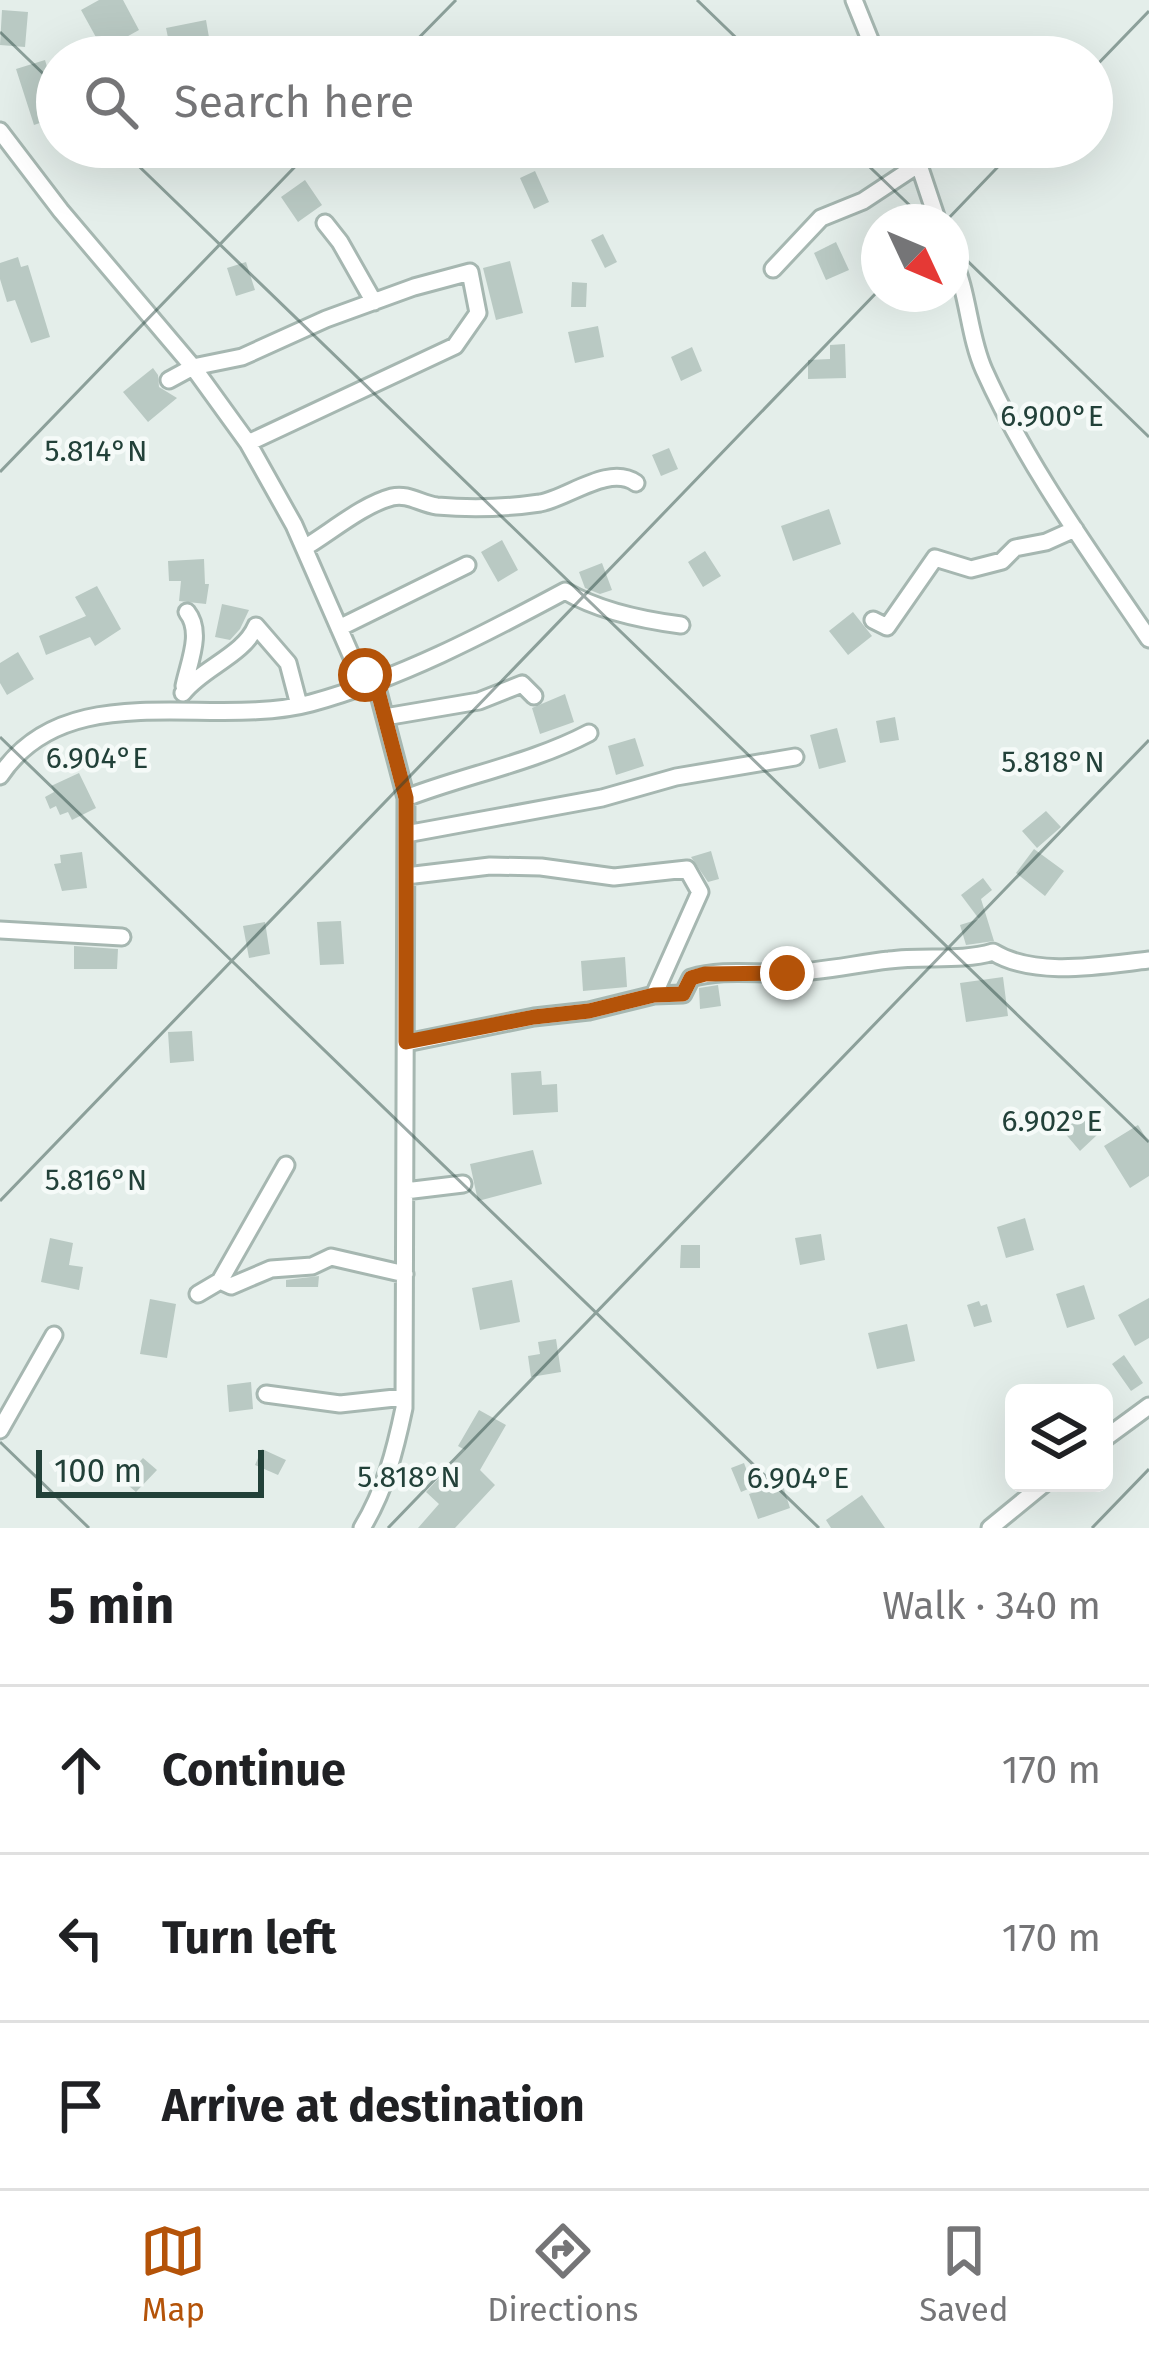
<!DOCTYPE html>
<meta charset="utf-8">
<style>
body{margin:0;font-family:"Fira Sans",sans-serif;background:#f2f2f2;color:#202124}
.controls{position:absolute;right:36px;bottom:36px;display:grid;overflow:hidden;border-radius:18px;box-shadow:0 12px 48px #0002}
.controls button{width:108px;height:108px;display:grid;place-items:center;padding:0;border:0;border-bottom:3px solid #e0e0e0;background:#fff;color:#202124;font:60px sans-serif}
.compass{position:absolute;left:861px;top:204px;width:108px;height:108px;border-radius:50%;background:#fff;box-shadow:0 12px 48px #0002;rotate:134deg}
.scale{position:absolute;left:36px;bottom:30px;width:228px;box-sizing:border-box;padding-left:12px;border:6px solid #224139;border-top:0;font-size:33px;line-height:42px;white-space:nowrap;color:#224139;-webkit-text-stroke:9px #f5faf8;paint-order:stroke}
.stop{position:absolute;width:36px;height:36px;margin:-27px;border:9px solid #b45309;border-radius:50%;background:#fff}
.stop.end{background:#b45309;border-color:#fff;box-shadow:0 3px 12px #0008}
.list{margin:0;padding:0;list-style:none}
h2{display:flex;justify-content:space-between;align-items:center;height:156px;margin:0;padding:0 48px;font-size:51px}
h2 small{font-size:39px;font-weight:400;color:#757577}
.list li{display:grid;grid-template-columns:78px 1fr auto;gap:36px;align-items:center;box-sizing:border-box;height:168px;padding:0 48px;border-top:3px solid #e0e0e0}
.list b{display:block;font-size:45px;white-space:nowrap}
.list em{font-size:39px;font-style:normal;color:#757577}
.icon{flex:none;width:66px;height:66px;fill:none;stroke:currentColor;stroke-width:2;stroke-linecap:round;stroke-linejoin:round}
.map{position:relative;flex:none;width:1149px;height:1528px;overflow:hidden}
.search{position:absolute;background:#fff;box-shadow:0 12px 48px #0002;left:36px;right:36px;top:36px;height:132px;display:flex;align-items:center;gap:30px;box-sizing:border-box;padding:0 42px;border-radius:66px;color:#757577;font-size:45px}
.sheet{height:660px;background:#fff}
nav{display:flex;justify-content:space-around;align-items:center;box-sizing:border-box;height:168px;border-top:3px solid #e0e0e0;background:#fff;font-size:33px;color:#757577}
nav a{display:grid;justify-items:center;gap:6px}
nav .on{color:#b45309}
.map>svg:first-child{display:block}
.building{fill:#b9c9c3}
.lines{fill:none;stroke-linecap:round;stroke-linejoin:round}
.street-casing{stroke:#a6b7b1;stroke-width:21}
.street{stroke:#fff;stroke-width:15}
.route{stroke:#b45309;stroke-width:15}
.ticks{fill:none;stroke:#224139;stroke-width:3;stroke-opacity:0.45}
.ticks-label{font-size:30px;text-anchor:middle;fill:#224139;stroke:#f5faf8;stroke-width:9;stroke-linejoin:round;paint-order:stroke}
</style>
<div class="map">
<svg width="1149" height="1528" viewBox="0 0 1149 1528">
<rect width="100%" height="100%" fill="#e4eeea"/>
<path class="building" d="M 99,0 L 123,0 L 139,30 L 103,50 L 81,10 Z
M 2,10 L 28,12 L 25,47 L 0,45 Z
M 206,20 L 211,49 L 172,57 L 166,28 Z
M 45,60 L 57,100 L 57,117 L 34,125 L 16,69 Z
M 535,171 L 549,202 L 534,209 L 520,178 Z
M 305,180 L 322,205 L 298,222 L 281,197 Z
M 603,234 L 617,262 L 605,268 L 591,240 Z
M 836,242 L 849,270 L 826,280 L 814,253 Z
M 18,257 L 21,267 L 28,265 L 50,337 L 31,343 L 15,300 L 7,302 L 0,279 L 0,263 Z
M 510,261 L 523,313 L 496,320 L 483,268 Z
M 246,262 L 255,290 L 236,296 L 227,268 Z
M 572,282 L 587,283 L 586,307 L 571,307 Z
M 598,326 L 604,357 L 575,363 L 568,332 Z
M 845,344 L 846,378 L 808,379 L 808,360 L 830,359 L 830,345 Z
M 692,347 L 702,371 L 681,381 L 671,357 Z
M 153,368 L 158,375 L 159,387 L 177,398 L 148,422 L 123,392 Z
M 669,448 L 678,469 L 661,476 L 652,455 Z
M 829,509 L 841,544 L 793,561 L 781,526 Z
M 502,540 L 518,570 L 498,582 L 481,552 Z
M 705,551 L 721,576 L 703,587 L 688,562 Z
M 204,559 L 205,584 L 209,584 L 206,604 L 179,601 L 181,581 L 169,581 L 168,561 Z
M 602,563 L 612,590 L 600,594 L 585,588 L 579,572 Z
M 97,586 L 121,629 L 95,646 L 90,637 L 46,655 L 39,636 L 86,616 L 75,597 Z
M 222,604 L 249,610 L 240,629 L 230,640 L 215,637 Z
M 853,612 L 872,636 L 848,655 L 829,631 Z
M 18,652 L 34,679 L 7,695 L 0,683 L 0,663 Z
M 565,694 L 574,722 L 540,734 L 532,708 Z
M 895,717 L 899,740 L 880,743 L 876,721 Z
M 837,728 L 846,762 L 819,769 L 810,735 Z
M 635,738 L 644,766 L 616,775 L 608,746 Z
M 79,773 L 96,808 L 72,820 L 68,812 L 60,815 L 56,806 L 50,809 L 45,797 L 54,792 L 51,786 Z
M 1046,811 L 1061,827 L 1037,848 L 1022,831 Z
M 1034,849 L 1064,871 L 1045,896 L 1016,873 Z
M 711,851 L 719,879 L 708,882 L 691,857 Z
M 82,852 L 87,888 L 62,891 L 54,864 L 61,863 L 60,855 Z
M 983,878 L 992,890 L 981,899 L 994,941 L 966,945 L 960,925 L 979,919 L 961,895 Z
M 341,921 L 344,964 L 320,965 L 317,922 Z
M 265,922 L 270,954 L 249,958 L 243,926 Z
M 74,946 L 118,949 L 117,969 L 74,969 Z
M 625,957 L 627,987 L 583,991 L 581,961 Z
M 1003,977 L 1008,1016 L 966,1022 L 960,983 Z
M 718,985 L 721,1006 L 700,1009 L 699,988 Z
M 192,1031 L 194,1061 L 170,1063 L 168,1032 Z
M 541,1071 L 542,1085 L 557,1084 L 558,1112 L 513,1115 L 511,1073 Z
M 1081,1116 L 1097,1135 L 1080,1151 L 1063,1131 Z
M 1138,1125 L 1149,1143 L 1149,1176 L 1130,1188 L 1104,1146 Z
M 533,1150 L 542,1184 L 478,1201 L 470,1164 Z
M 1025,1218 L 1034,1250 L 1006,1258 L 997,1227 Z
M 821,1234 L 825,1260 L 800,1265 L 795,1238 Z
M 50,1238 L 73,1243 L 69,1265 L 83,1267 L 79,1290 L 41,1282 Z
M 681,1245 L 700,1245 L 700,1268 L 680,1268 Z
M 319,1276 L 318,1287 L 286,1287 L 286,1280 Z
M 512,1280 L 520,1322 L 480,1330 L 472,1288 Z
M 1084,1285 L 1095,1319 L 1067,1328 L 1056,1294 Z
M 1149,1298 L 1149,1338 L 1135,1346 L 1118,1315 Z
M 150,1299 L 176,1304 L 167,1358 L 140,1354 Z
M 979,1301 L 981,1306 L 987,1304 L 992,1322 L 974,1327 L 967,1305 Z
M 907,1324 L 915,1361 L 877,1369 L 868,1333 Z
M 556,1339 L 561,1372 L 531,1377 L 528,1356 L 540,1354 L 538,1342 Z
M 1124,1355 L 1143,1383 L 1131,1391 L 1112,1364 Z
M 251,1382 L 253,1409 L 229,1412 L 227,1385 Z
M 479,1410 L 506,1425 L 480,1470 L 495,1485 L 455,1528 L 418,1528 L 439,1504 L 426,1492 L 465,1450 L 458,1446 Z
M 262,1449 L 286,1460 L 278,1475 L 255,1465 Z
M 143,1458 L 157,1470 L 136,1492 L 122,1480 Z
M 744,1463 L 753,1487 L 741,1492 L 731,1468 Z
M 782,1483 L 790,1508 L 758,1519 L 749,1494 Z
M 862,1495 L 885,1528 L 831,1528 L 826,1520 Z"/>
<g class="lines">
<g class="street-casing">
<path id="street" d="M 854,0 L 877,57
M 0,131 L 61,211 L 193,367 L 248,443 L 294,525 L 354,662 L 375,680 L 406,798 L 404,1408 C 395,1451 385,1490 362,1528
M 913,147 L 938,222
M 325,223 L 340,242 L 374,302
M 951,255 C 969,292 968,334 984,370 C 1027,466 1091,553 1149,639
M 773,269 L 821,218 L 863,201 L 919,164
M 169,380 L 193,367 L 242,357 L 326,319 L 414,287 L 470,272 L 478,313 L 455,346 L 248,443
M 304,548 C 331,532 362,505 392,497 C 408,493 421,504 437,506 C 470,509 506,508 540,503 C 568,498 609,464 636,483
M 873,620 L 887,627 L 935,558 L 971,569 L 1002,561 L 1015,548 L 1046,542 L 1075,529
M 339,628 L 467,565
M 184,686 C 189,662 203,632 187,612
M 183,693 C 202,668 244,655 256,626 L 288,663 L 299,705
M 385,717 L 479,701 L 522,684 L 534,696
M 0,776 C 67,674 211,730 311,703 C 399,679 485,634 565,591 C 599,611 642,620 681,625
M 406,798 C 465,775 532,763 589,733
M 406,834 L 602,798 L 676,777 L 795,757
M 406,876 L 490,866 L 541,867 L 614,877 L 687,869 L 700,892 L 654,995
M 0,930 L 122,937
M 406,1043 L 534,1017 L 589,1011 L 654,995 L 683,994 L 691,978 C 721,969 754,974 785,973 C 820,972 855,964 889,960 C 924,955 960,962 993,952 C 1035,978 1103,965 1149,960
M 405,1191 L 463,1184
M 220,1281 L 286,1165
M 198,1294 L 220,1281 L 231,1286 L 271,1269 L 312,1266 L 331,1257 L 405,1274
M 266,1394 L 340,1404 L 404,1397
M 0,1430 L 54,1335
M 1104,1439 L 1149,1406
M 990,1528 L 1045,1483"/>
</g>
<use href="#street" class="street"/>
</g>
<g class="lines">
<path class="route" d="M 365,675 L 375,680 L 406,798 L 406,1042 L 534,1017 L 589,1011 L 654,995 L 683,994 L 691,978 L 705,974 L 787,973"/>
</g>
<path class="ticks" d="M 697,0 L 756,57M 0,32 L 57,87M 400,57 L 456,0M 1092,70 L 1149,11M 119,147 L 1149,1142M 849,147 L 927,222M 945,222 L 1017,147M 951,245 L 1149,437M 0,472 L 314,147M 0,737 L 819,1528M 0,1201 L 879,290M 0,1442 L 89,1528M 388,1528 L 1149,740M 1092,1528 L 1149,1469"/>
<g class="ticks-label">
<text x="1052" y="426">6.900°E</text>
<text x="96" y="461">5.814°N</text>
<text x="97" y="768">6.904°E</text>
<text x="1053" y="772">5.818°N</text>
<text x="1052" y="1131">6.902°E</text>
<text x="96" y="1190">5.816°N</text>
<text x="409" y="1487">5.818°N</text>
<text x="798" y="1488">6.904°E</text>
</g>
</svg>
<div class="controls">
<button><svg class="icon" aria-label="layers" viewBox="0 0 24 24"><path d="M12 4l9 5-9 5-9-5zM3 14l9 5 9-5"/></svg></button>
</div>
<svg class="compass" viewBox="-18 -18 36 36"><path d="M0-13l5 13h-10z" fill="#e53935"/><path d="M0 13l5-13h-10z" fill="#757577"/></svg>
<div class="scale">100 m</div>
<div class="stop" style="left:365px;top:675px"></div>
<div class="stop end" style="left:787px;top:973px"></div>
<div class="search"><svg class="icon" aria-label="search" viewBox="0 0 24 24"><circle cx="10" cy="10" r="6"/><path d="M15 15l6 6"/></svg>Search here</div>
</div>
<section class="sheet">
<h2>5 min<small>Walk · 340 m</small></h2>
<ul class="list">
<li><svg class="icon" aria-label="ahead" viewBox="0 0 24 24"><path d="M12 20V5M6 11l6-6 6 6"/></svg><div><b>Continue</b></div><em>170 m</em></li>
<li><svg class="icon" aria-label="left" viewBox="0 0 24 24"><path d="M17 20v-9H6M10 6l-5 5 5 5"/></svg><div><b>Turn left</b></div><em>170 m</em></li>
<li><svg class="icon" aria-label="arrive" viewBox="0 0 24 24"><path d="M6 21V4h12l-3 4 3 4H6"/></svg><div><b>Arrive at destination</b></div></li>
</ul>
</section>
<nav>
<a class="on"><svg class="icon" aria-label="map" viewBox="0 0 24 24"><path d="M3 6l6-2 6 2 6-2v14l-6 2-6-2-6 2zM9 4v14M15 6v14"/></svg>Map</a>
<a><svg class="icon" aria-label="directions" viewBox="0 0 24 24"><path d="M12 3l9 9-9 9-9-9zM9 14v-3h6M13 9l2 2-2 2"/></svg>Directions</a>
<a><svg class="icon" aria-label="saved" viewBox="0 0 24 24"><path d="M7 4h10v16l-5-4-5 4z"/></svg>Saved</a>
</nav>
